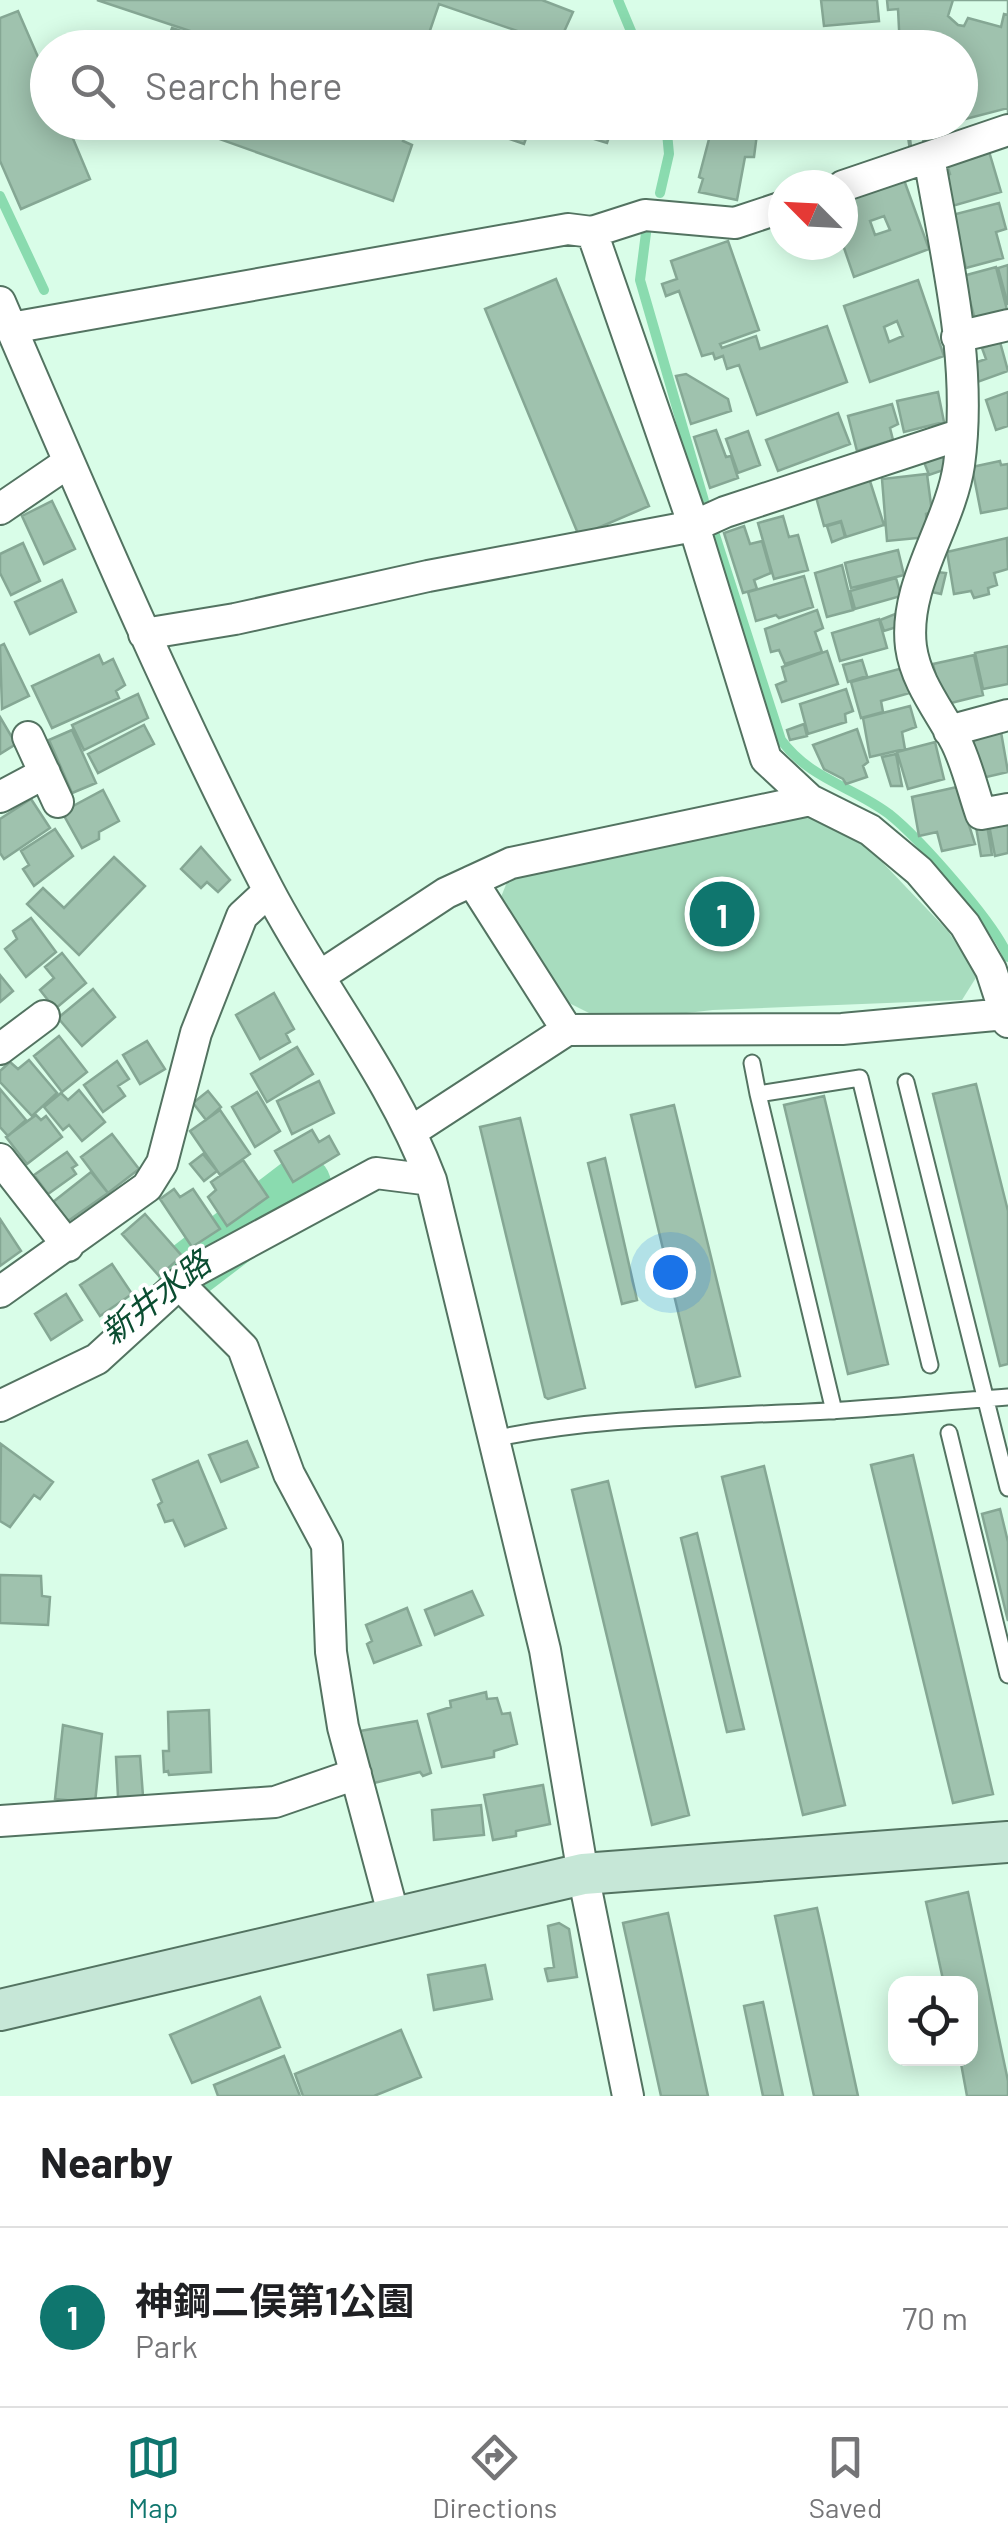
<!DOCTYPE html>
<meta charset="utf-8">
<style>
body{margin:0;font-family:Barlow,"Noto Sans JP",sans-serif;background:#f6f6f6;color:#202124}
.controls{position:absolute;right:30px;bottom:30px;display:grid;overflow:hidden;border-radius:20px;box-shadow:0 5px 25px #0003}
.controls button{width:90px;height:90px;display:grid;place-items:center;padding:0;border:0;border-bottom:2px solid #e0e0e0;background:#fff;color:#202124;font:50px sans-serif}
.compass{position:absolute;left:768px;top:170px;width:90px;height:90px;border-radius:50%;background:#fff;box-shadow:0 5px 25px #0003;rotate:294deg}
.you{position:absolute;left:670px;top:1272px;width:35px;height:35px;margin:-25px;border:8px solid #fff;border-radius:50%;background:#1a73e8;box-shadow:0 0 0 15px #1a73e833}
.badge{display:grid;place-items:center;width:65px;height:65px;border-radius:50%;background:#0f766e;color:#fff;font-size:32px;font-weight:700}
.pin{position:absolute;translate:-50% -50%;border:5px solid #fff;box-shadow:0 2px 10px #0006}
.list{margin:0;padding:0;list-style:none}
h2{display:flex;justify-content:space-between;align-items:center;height:130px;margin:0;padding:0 40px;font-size:42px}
h2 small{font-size:32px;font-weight:400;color:#757577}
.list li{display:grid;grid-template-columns:65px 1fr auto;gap:30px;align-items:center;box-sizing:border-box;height:180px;padding:0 40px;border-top:2px solid #e0e0e0}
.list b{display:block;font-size:38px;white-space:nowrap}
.list p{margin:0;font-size:32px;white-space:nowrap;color:#757577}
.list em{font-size:32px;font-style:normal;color:#757577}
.icon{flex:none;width:55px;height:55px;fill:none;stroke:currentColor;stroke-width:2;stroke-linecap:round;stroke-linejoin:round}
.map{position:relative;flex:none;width:1008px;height:2096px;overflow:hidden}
.search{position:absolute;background:#fff;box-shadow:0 5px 25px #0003;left:30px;right:30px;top:30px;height:110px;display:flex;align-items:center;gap:25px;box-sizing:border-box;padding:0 35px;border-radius:55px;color:#757577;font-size:38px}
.sheet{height:310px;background:#fff}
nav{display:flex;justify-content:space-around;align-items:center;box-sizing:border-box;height:140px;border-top:2px solid #e0e0e0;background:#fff;font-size:28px;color:#757577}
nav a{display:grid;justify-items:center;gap:5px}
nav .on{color:#0f766e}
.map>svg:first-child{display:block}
.green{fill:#a7dcbe}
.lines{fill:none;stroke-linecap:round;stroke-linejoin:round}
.stream{stroke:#8adbaf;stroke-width:10}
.river{stroke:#8adbaf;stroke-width:58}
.building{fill:#9fc2ae;stroke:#85a794;stroke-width:2.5;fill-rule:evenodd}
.lane-casing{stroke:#537361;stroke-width:19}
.street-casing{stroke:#537361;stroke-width:34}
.secondary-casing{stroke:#537361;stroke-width:44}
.lane{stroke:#fff;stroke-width:15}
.street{stroke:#fff;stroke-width:30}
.secondary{stroke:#c6e7d7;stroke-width:40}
.labels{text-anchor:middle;stroke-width:8;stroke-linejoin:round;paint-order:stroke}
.water-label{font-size:32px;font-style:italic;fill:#0b4d31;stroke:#fff}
</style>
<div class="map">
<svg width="1008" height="2096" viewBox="0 0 1008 2096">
<rect width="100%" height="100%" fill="#d9fde8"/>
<path class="green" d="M 813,816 L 863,842 L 948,931 L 977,976 L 962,1000 L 713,1010 L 607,1022 L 567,1002 L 501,897 L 511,872 Z"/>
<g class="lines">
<path class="stream" d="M 618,0 L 638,48
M 660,193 L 669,154 L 666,122
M 0,196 L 44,290
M 646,233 L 640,280 L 704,501 L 781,740 C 811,780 852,786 889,814 C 918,837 996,924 1008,957"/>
<path class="river" d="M 187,1272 L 302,1184"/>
</g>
<path class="building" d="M 97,0 L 542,0 L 573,12 L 558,45 L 439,4 L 424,48 L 241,48 Z
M 821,0 L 877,0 L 879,21 L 824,26 Z
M 887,0 L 1008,0 L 1008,122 L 910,151 L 906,122 L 960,122 L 960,48 L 900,48 L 898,9 L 888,10 Z
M 953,0 L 1008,0 L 1008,15 L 1004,14 L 1001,27 L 968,18 L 964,26 L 958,25 L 948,16 Z
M 18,11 L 48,80 L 48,122 L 66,122 L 90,179 L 21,209 L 0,161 L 0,18 Z
M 172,28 L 233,48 L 165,48 Z
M 1008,108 L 1008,119 L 925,145 L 923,130 Z
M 172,122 L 410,122 L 403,141 L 412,145 L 393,201 Z
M 461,122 L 532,122 L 524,144 Z
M 574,122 L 614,122 L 607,143 L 571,132 Z
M 724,122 L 739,122 L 738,129 L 757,134 L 754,157 L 745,157 L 737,200 L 699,192 L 703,179 L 699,177 L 713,124 L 724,126 Z
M 908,122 L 955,122 L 955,124 L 922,128 L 924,146 L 911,147 Z
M 988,148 L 1001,192 L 949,207 L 944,177 L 950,174 L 946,161 Z
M 904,180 L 929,249 L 854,277 L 843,245 L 843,202 ZM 884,216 L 890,230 L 875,235 L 870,221 Z
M 999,203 L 1006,229 L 996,232 L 1003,258 L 966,268 L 959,240 L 948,216 Z
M 728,241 L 759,330 L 720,344 L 722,348 L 756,336 L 760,349 L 827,326 L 847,382 L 757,415 L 739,365 L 727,369 L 723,356 L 715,359 L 713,353 L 702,356 L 679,291 L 666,296 L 662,284 L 677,279 L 671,261 Z
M 1008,265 L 1008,305 L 998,268 Z
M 996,267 L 1007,310 L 975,319 L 963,276 Z
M 556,279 L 649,506 L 579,536 L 485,309 Z
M 918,280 L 944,356 L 870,382 L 844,306 ZM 897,321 L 903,336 L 889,342 L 884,327 Z
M 1000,342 L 1008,371 L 972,384 L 966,366 L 986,359 L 982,348 Z
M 686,374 L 728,399 L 731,411 L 691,424 L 676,376 Z
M 938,392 L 944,422 L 904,432 L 897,401 Z
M 1008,392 L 1008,426 L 996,430 L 986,400 Z
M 892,404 L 898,424 L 890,428 L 893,440 L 857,451 L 848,416 Z
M 838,413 L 850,444 L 778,471 L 766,440 Z
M 716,430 L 726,457 L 731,456 L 738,478 L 710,488 L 694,437 Z
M 748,431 L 760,465 L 738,473 L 726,439 Z
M 947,454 L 952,467 L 929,475 L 924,462 Z
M 1000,461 L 1001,465 L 1008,464 L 1008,508 L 981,513 L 972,467 Z
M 927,474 L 932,512 L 926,514 L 927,537 L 887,541 L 882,479 Z
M 869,478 L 884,525 L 846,537 L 841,521 L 824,526 L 816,497 Z
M 52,501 L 75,549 L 44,564 L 22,516 Z
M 783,516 L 789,537 L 798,535 L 808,570 L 774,579 L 758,523 Z
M 841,522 L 845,537 L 832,542 L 827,526 Z
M 744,526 L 750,544 L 762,541 L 771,573 L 754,580 L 757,589 L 743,593 L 724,533 Z
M 1007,538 L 1008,569 L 994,573 L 997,585 L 988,588 L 989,594 L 974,598 L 971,591 L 954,594 L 947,552 Z
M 23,543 L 40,581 L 11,595 L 0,573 L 0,554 Z
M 898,550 L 904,575 L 851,588 L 845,563 Z
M 842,565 L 853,610 L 827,617 L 815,573 Z
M 937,572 L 946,573 L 941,594 L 932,592 Z
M 804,576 L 813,607 L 779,618 L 776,615 L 756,621 L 748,592 Z
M 896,578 L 901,596 L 855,609 L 850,591 Z
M 62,580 L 76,612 L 30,634 L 15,602 Z
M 817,610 L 823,628 L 815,632 L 822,652 L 785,664 L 779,650 L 771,652 L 765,629 Z
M 895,614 L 900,626 L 884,631 L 880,620 Z
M 879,619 L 887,648 L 840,661 L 832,633 Z
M 4,644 L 29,696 L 2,709 L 0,646 Z
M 1008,646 L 1008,684 L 983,689 L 975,653 Z
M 827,651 L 838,684 L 782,702 L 776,685 L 786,681 L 782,667 Z
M 99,655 L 103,664 L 113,659 L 125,685 L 116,691 L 119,698 L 52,728 L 32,686 Z
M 974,655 L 983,695 L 943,705 L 933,664 Z
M 862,660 L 867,676 L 848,682 L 843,665 Z
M 903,668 L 910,693 L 881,701 L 883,712 L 861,718 L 851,682 Z
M 846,689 L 853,711 L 845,714 L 846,722 L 808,734 L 800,704 Z
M 138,694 L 148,718 L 84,750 L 72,725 Z
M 910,706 L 916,727 L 902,732 L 905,749 L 870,757 L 863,718 Z
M 0,717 L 16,744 L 0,754 Z
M 804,724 L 807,736 L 790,740 L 787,730 Z
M 144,725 L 154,744 L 98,773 L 88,754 Z
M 857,729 L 868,762 L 863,766 L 867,777 L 846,784 L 843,779 L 824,769 L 813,745 Z
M 72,730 L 96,783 L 72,793 L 49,740 Z
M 1001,732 L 1008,772 L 982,778 L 973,739 Z
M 935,742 L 944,779 L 908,789 L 897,752 Z
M 896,754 L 902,786 L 891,786 L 882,757 Z
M 957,787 L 975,844 L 942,851 L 937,832 L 919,836 L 912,797 Z
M 103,790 L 119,821 L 99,832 L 99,839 L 82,848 L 62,812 Z
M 31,799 L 50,828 L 4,859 L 0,853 L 0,819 Z
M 1008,821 L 1008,853 L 995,856 L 989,825 Z
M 987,825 L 992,855 L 981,856 L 976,827 Z
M 55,829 L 73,856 L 34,886 L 23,869 L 29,865 L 21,851 Z
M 201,847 L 230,880 L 218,892 L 207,882 L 201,888 L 181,869 Z
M 114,857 L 145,886 L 79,955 L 27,904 L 43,888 L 64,908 Z
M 31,918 L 56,952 L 26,977 L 5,949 L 17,939 L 13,931 Z
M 62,953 L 86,983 L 55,1009 L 40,990 L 54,978 L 45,967 Z
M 0,975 L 13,991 L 0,1002 Z
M 93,989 L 115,1017 L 82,1046 L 58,1018 Z
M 274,993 L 294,1029 L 286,1034 L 290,1042 L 260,1059 L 236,1015 Z
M 59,1036 L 87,1072 L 62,1092 L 34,1056 Z
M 147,1041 L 165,1069 L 140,1084 L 123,1055 Z
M 297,1047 L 313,1074 L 267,1102 L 251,1074 Z
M 29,1060 L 57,1093 L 32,1116 L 0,1082 L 0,1071 L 10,1062 L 18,1069 Z
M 117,1061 L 129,1079 L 118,1086 L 125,1096 L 103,1112 L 84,1085 Z
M 319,1081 L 334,1113 L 292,1134 L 277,1101 Z
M 976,1084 L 1008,1211 L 1008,1364 L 1000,1366 L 933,1094 Z
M 0,1089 L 26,1120 L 8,1136 L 0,1127 Z
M 79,1090 L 105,1122 L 82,1141 L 69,1125 L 63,1130 L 44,1107 L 61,1093 L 68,1100 Z
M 208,1091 L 221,1107 L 206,1120 L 193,1103 Z
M 257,1092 L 280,1131 L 255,1147 L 232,1107 Z
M 824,1096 L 888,1364 L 848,1374 L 784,1105 Z
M 674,1105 L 740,1376 L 696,1387 L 631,1115 Z
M 220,1110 L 250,1154 L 220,1175 L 190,1131 Z
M 36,1115 L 41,1120 L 46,1116 L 62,1137 L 27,1164 L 6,1137 Z
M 520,1118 L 585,1388 L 548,1399 L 545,1397 L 480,1127 Z
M 312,1130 L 319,1142 L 329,1136 L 339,1154 L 293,1182 L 275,1151 Z
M 112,1134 L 139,1169 L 108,1193 L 81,1157 Z
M 67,1152 L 77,1165 L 72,1168 L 76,1174 L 48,1194 L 34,1175 Z
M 203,1154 L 217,1171 L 204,1181 L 190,1164 Z
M 605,1158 L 637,1300 L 622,1304 L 588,1163 Z
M 243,1160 L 268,1197 L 227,1226 L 208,1197 L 216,1190 L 211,1182 Z
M 91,1172 L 108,1193 L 68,1221 L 53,1202 Z
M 174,1189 L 180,1197 L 193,1189 L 220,1229 L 192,1247 L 160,1199 Z
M 145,1214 L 182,1256 L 159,1276 L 122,1234 Z
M 0,1219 L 21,1251 L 0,1266 Z
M 112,1264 L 132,1294 L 100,1316 L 80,1285 Z
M 66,1294 L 82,1320 L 51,1340 L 35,1314 Z
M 247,1441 L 258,1467 L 221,1482 L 209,1455 Z
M 1,1444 L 53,1482 L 40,1499 L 34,1495 L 10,1527 L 0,1521 Z
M 913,1455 L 993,1794 L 953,1803 L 871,1465 Z
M 198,1461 L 226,1528 L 185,1546 L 173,1520 L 165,1522 L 158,1505 L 162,1502 L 153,1480 Z
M 764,1466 L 845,1805 L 803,1815 L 722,1477 Z
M 608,1481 L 689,1815 L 652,1825 L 572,1490 Z
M 1000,1509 L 1008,1542 L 1008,1621 L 982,1514 Z
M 697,1533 L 744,1729 L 727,1732 L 681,1538 Z
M 0,1575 L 41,1576 L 42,1596 L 50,1597 L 48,1625 L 0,1623 Z
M 472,1591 L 483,1615 L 435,1635 L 425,1610 Z
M 407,1608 L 421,1645 L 374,1663 L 367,1644 L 372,1641 L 366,1625 Z
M 486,1692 L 487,1699 L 497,1698 L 502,1714 L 510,1713 L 517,1744 L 494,1751 L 494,1757 L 442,1767 L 428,1714 L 451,1707 L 450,1701 Z
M 209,1710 L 211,1772 L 169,1775 L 168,1771 L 164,1772 L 163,1751 L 169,1751 L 168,1712 Z
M 417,1721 L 431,1773 L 423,1776 L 420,1772 L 374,1783 L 360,1731 Z
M 63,1725 L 102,1734 L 95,1803 L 55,1799 Z
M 140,1756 L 143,1796 L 118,1797 L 116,1757 Z
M 543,1785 L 550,1824 L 516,1831 L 516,1836 L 493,1840 L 484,1795 Z
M 481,1805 L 484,1835 L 434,1840 L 432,1810 Z
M 968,1892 L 1008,2081 L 1008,2096 L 967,2096 L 960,2058 L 970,2058 L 970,1984 L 944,1984 L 926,1902 Z
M 817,1908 L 824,1939 L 858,2096 L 814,2096 L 775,1916 Z
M 668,1913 L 708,2096 L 661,2096 L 623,1923 Z
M 559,1923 L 569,1929 L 577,1977 L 548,1981 L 545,1969 L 554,1967 L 548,1926 Z
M 485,1965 L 492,1999 L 434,2010 L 428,1975 Z
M 260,1997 L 280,2047 L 192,2083 L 170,2035 Z
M 763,2002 L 783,2096 L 763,2096 L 744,2006 Z
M 401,2030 L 421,2077 L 374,2096 L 303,2096 L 295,2074 Z
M 284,2056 L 300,2096 L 218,2096 L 214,2085 Z"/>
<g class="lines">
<g class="lane-casing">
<path id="lane" d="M 752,1063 L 758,1094
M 906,1082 L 1008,1488
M 834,1411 L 758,1094 L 860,1078 L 930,1365
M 949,1433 L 1008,1675
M 493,1439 C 595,1417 703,1417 808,1412 C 875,1409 941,1402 1008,1397"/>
</g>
<g class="street-casing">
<path id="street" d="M 929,157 C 946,257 973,363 959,465 C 950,526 903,584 911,647 C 916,683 940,711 956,742 C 967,764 973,791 981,814 L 1008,809
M 843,186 L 1008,130
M 592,232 L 694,526 L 766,759 L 810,800 L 870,830 L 919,871 L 965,925 L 991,970 L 1008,1022
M 0,302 C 85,499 169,698 268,889 C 319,987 391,1075 431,1180 L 545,1650 L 583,1874 L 628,2096
M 11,328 L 568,229 L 592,232 L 645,215 L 735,223 L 783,207
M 957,337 L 1008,325
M 0,509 L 69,462
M 144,634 L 235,619 L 428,576 L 694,526 L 725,512 L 962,434
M 949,731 L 1008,715
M 28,737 L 58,802
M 0,797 L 45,773
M 472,881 L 567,1030
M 320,976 L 446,893 L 511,863 L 810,800
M 0,1049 L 44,1016
M 412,1131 L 567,1030 L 842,1029 L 1006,1014
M 0,1159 L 68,1246
M 179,1284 L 243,1348 L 289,1474 L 327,1545 L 331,1652 L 343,1727 L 394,1917
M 0,1292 L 147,1187 L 162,1163 L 196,1033 L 242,916 L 269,891
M 0,1406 L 97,1359 L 191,1273 L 376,1173 L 431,1180
M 0,1821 L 275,1802 L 356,1774"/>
</g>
<g class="secondary-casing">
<path id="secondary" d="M 0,2010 L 583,1874 L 1008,1842"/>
</g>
<use href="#lane" class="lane"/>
<use href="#street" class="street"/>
<use href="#secondary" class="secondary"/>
</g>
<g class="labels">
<g class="water-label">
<text transform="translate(156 1298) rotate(-38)" y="11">新井水路</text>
</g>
</g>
</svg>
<div class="controls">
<button><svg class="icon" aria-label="locate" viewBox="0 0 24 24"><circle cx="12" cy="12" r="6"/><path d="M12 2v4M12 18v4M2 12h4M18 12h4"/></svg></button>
</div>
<svg class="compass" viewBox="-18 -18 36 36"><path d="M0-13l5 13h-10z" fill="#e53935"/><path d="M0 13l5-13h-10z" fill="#757577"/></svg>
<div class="you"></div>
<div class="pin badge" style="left:722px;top:914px">1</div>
<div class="search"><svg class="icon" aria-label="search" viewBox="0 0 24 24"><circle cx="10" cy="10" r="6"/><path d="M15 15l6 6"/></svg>Search here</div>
</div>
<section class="sheet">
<h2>Nearby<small></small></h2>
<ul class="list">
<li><span class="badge">1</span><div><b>神鋼二俣第1公園</b><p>Park</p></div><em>70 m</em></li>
</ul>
</section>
<nav>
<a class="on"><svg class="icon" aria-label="map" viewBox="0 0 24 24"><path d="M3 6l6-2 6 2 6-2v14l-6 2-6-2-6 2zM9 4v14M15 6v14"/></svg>Map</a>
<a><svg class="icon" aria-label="directions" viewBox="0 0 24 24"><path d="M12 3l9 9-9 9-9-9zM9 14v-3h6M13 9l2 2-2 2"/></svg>Directions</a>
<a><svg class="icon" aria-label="saved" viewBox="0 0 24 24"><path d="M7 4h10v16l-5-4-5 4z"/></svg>Saved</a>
</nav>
